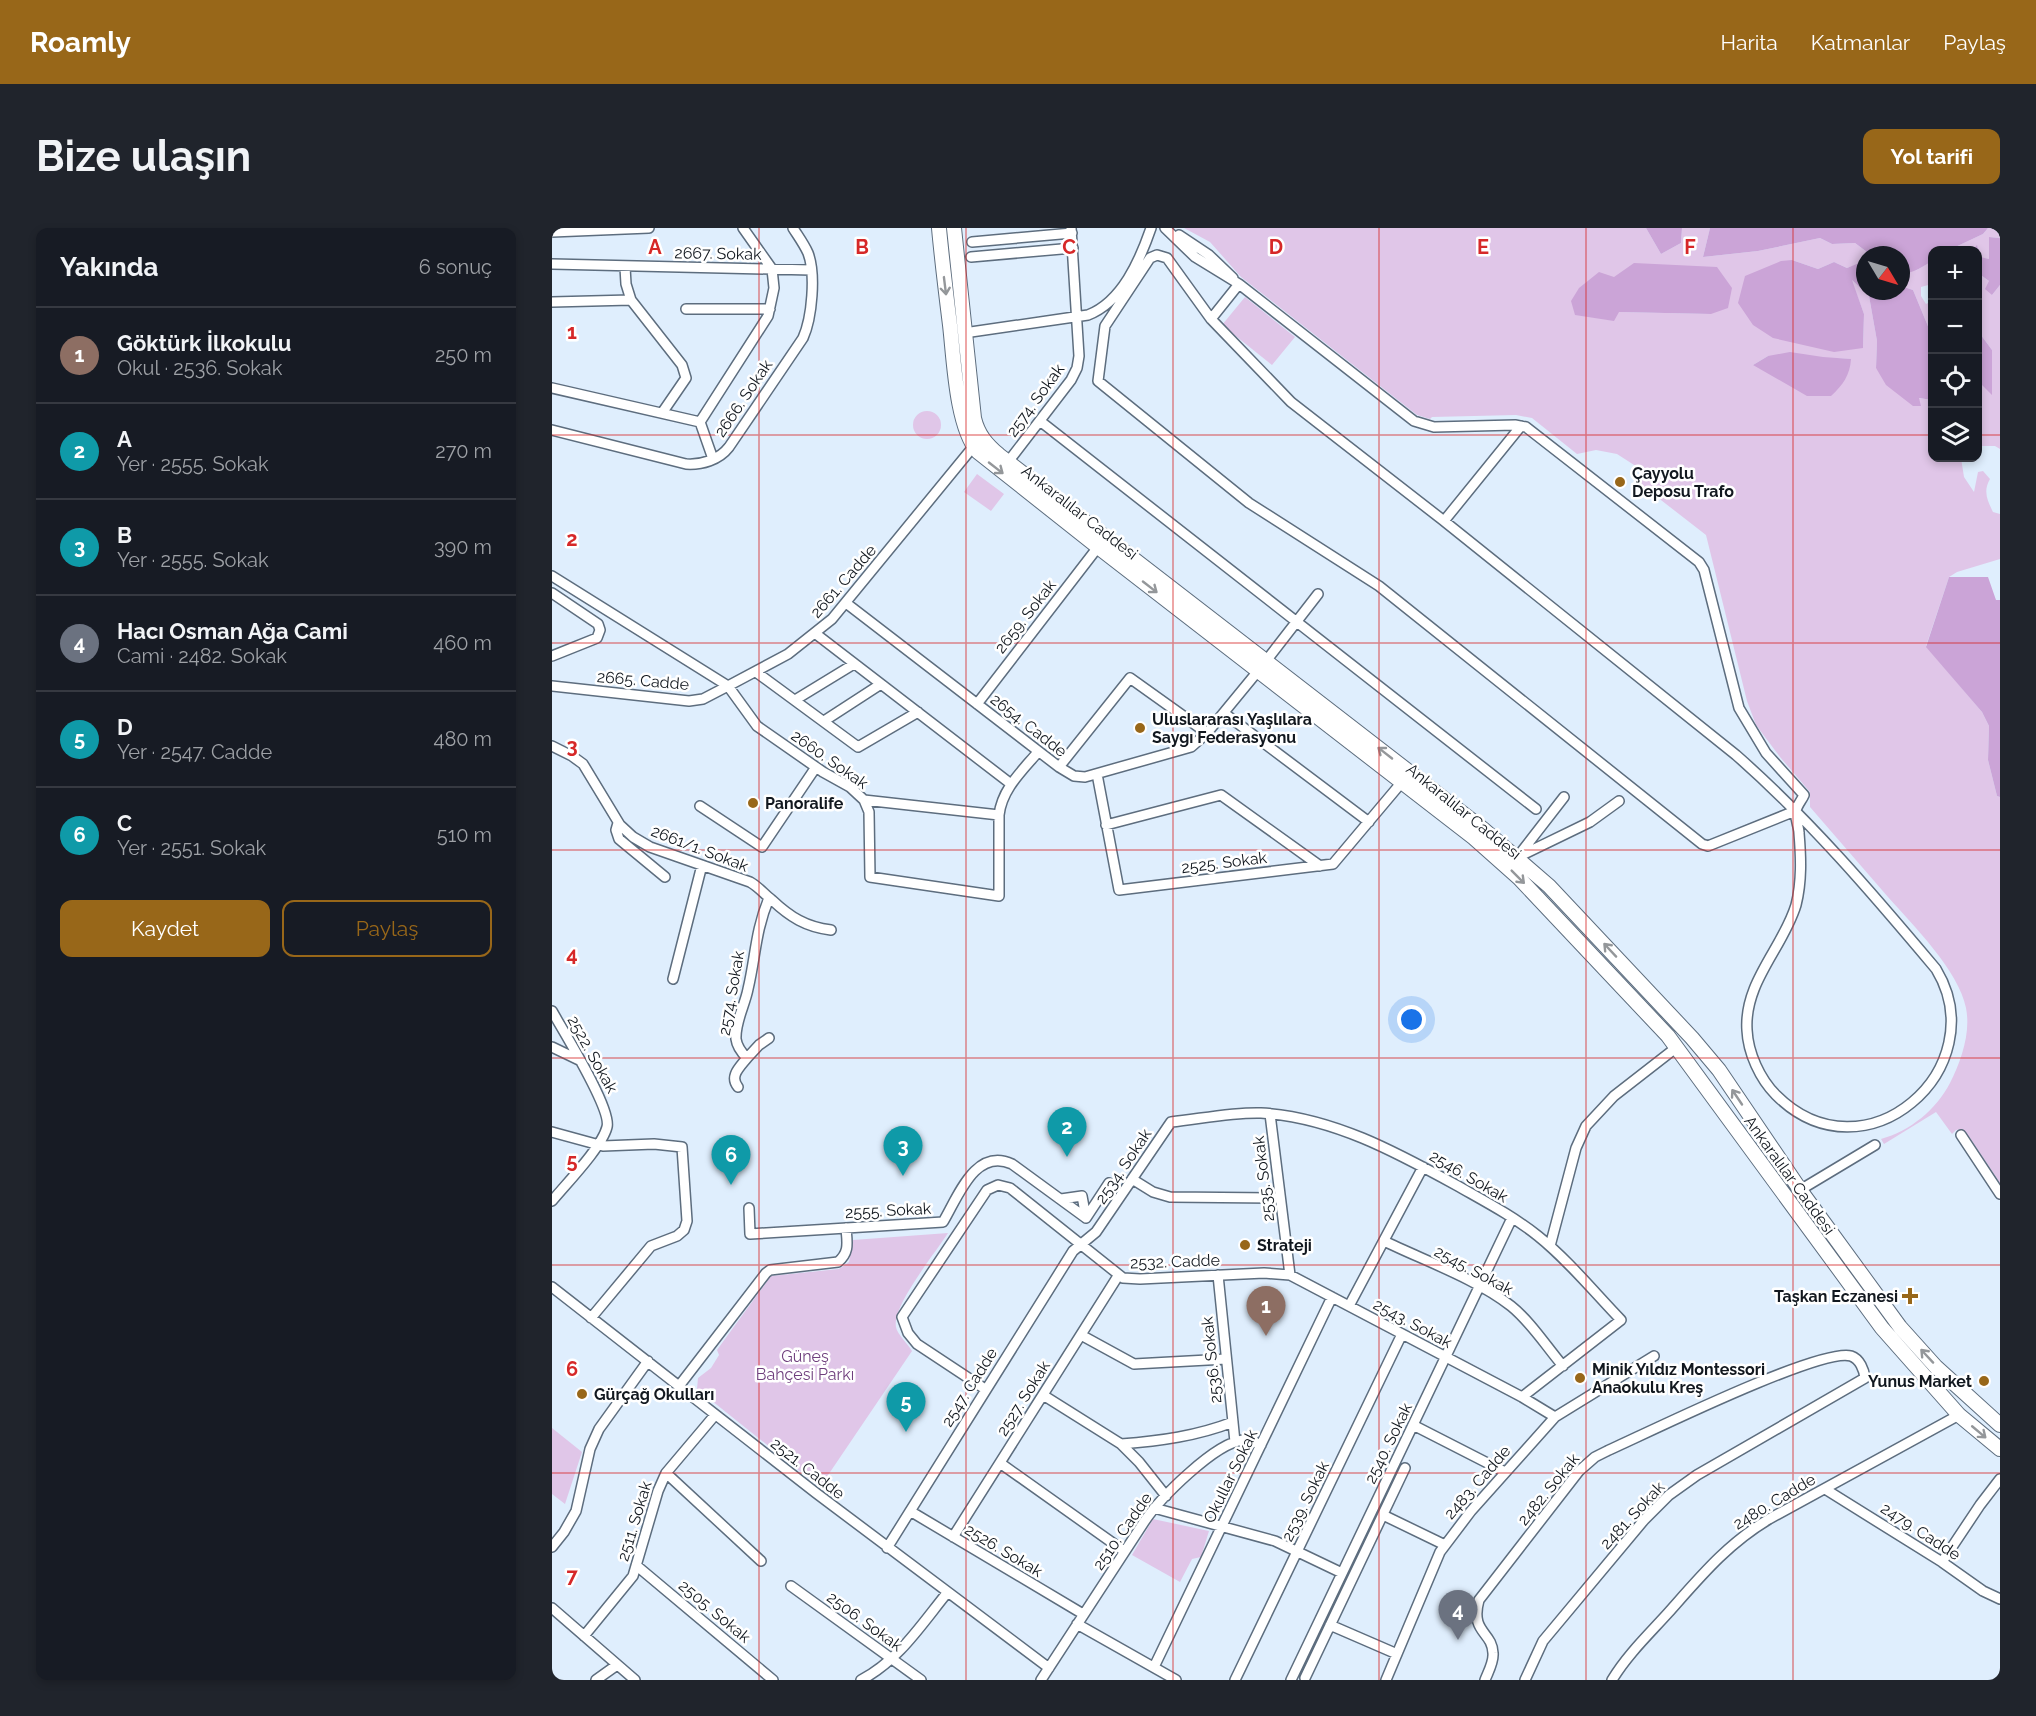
<!DOCTYPE html>
<html lang="tr">
<meta charset="utf-8">
<style>
body{margin:0;font-family:Raleway,sans-serif;background:#20242c;color:#f1f3f6}
.controls{position:absolute;right:18px;top:18px;display:grid;overflow:hidden;border-radius:12px;box-shadow:0 3px 9px #0003}
.controls button{width:54px;height:54px;display:grid;place-items:center;padding:0;border:0;border-bottom:2px solid #363941;background:#171b24;color:#f1f3f6;font:30px sans-serif}
.compass{position:absolute;left:1304px;top:18px;width:54px;height:54px;border-radius:50%;background:#171b24;box-shadow:0 3px 9px #0003;rotate:128deg}
.you{position:absolute;left:860px;top:792px;width:21px;height:21px;margin:-15px;border:4px solid #fff;border-radius:50%;background:#1a73e8;box-shadow:0 0 0 9px #1a73e833}
.badge{display:grid;place-items:center;width:39px;height:39px;border-radius:50%;background:#986719;color:#fff;font-size:20px;font-weight:700}
.pin{position:absolute;translate:-50% -50px;filter:drop-shadow(0 2px 3px #0008)}
.pin::after{content:'';position:absolute;top:32px;width:21px;height:18px;background:inherit;clip-path:polygon(0 0,100% 0,50% 100%)}
.list{margin:0;padding:0;list-style:none}
h2{display:flex;justify-content:space-between;align-items:center;height:78px;margin:0;padding:0 24px;font-size:26px}
h2 small{font-size:20px;font-weight:400;color:#9ea1a6}
.list li{display:grid;grid-template-columns:39px 1fr auto;gap:18px;align-items:center;box-sizing:border-box;height:96px;padding:0 24px;border-top:2px solid #363941}
.list b{display:block;font-size:22px;white-space:nowrap}
.list p{margin:0;font-size:20px;white-space:nowrap;color:#9ea1a6}
.list em{font-size:20px;font-style:normal;color:#9ea1a6}
.actions{display:flex;gap:12px;padding:18px 24px}
.actions a{flex:1;padding:14px 0;border:2px solid #986719;border-radius:12px;text-align:center;font-size:21px;color:#986719}
.actions .main{background:#986719;color:#fff}
.icon{flex:none;width:33px;height:33px;fill:none;stroke:currentColor;stroke-width:2;stroke-linecap:round;stroke-linejoin:round}
.map{position:relative;flex:none;width:1448px;height:1452px;overflow:hidden;border-radius:12px}
header{display:flex;align-items:center;gap:36px;box-sizing:border-box;height:84px;padding:0 30px;background:#986719;color:#fff}
header strong{font-size:28px}
nav{display:flex;gap:33px;margin-inline-start:auto;font-size:21px}
.intro{display:flex;align-items:center;justify-content:space-between;box-sizing:border-box;height:144px;padding:0 36px}
h1{margin:0;font-size:42px}
.button{padding:15px 27px;border-radius:12px;background:#986719;color:#fff;font-size:21px;font-weight:700}
main{display:flex;gap:36px;padding:0 36px}
aside{flex:1;background:#171b24;border-radius:12px;box-shadow:0 3px 9px #0003}
.map>svg:first-child{display:block}
.green{fill:#e0c6e8;fill-rule:evenodd}
.forest{fill:#cba4d7}
.lines{fill:none;stroke-linecap:round;stroke-linejoin:round}
.street-casing{stroke:#5d6d7e;stroke-width:12}
.secondary-casing{stroke:#5d6d7e;stroke-width:16}
.street{stroke:#fff;stroke-width:9}
.secondary{stroke:#fff;stroke-width:14}
.oneway{stroke:#94979a}
.grid{fill:none;stroke:#d62828;stroke-width:1.5;stroke-opacity:0.55}
.poi-dot{fill:#986719;stroke:#fff;stroke-width:2}
.labels{text-anchor:middle;stroke-width:5;stroke-linejoin:round;paint-order:stroke}
.street-label{font-size:16px;fill:#12181f;stroke:#fff}
.poi-label{font-size:16px;font-weight:bold;fill:#12181f;stroke:#fff;text-anchor:start}
.park-label{font-size:16px;fill:#6f3f7d;stroke:#fff}
.grid-label{font-size:20px;text-anchor:middle;font-weight:bold;fill:#d62828;stroke:#fff;stroke-width:5;stroke-linejoin:round;paint-order:stroke}
</style>
<header>
<strong>Roamly</strong>
<nav><a>Harita</a><a>Katmanlar</a><a>Paylaş</a></nav>
</header>
<div class="intro"><h1>Bize ulaşın</h1><a class="button">Yol tarifi</a></div>
<main>
<aside>
<h2>Yakında<small>6 sonuç</small></h2>
<ul class="list">
<li><span class="badge" style="background:#8d6e63">1</span><div><b>Göktürk İlkokulu</b><p>Okul · 2536. Sokak</p></div><em>250 m</em></li>
<li><span class="badge" style="background:#0f9aa8">2</span><div><b>A</b><p>Yer · 2555. Sokak</p></div><em>270 m</em></li>
<li><span class="badge" style="background:#0f9aa8">3</span><div><b>B</b><p>Yer · 2555. Sokak</p></div><em>390 m</em></li>
<li><span class="badge" style="background:#6b7280">4</span><div><b>Hacı Osman Ağa Cami</b><p>Cami · 2482. Sokak</p></div><em>460 m</em></li>
<li><span class="badge" style="background:#0f9aa8">5</span><div><b>D</b><p>Yer · 2547. Cadde</p></div><em>480 m</em></li>
<li><span class="badge" style="background:#0f9aa8">6</span><div><b>C</b><p>Yer · 2551. Sokak</p></div><em>510 m</em></li>
</ul>
<div class="actions"><a class="main">Kaydet</a><a>Paylaş</a></div>
</aside>
<div class="map">
<svg width="1448" height="1452" viewBox="0 0 1448 1452">
<rect width="100%" height="100%" fill="#dfeefd"/>
<path class="green" d="M 632,0 L 1094,0 L 1109,26 L 1129,15 L 1130,0 L 1158,0 L 1151,29 L 1206,23 L 1268,10 L 1280,16 L 1303,15 L 1319,27 L 1313,27 L 1313,34 L 1295,40 L 1282,34 L 1266,41 L 1240,32 L 1311,120 L 1312,86 L 1299,51 L 1317,68 L 1325,113 L 1324,140 L 1366,170 L 1380,172 L 1380,230 L 1409,230 L 1412,249 L 1422,264 L 1426,244 L 1431,243 L 1438,251 C 1431,263 1435,272 1441,284 L 1448,286 L 1448,331 L 1405,344 L 1397,349 L 1374,418 L 1430,484 L 1437,498 L 1436,532 L 1445,568 L 1448,569 L 1448,955 L 1418,910 L 1410,901 L 1404,902 L 1400,906 L 1384,884 L 1332,916 L 1329,911 C 1358,903 1384,882 1398,855 C 1409,833 1419,805 1414,780 C 1407,743 1361,697 1336,669 C 1310,639 1284,609 1258,579 L 1258,564 L 1228,529 L 1204,497 L 1195,473 L 1154,307 L 1087,255 L 1093,244 L 1065,226 L 1044,222 L 1025,226 L 980,190 L 964,187 L 880,189 L 878,191 L 865,187 L 689,49 L 658,14 ZM 1152,39 L 1165,39 L 1159,86 L 1067,84 L 1062,50 ZM 1216,128 L 1299,131 L 1201,137 Z
M 1436,0 L 1448,0 L 1448,10 L 1437,9 L 1437,31 L 1428,30 L 1425,18 L 1421,22 L 1397,22 L 1431,6 Z
M 1380,33 L 1380,56 L 1369,59 L 1369,68 L 1374,76 L 1380,73 L 1380,108 L 1361,62 L 1349,58 L 1349,45 L 1365,42 Z
M 1426,45 L 1437,53 L 1440,67 L 1448,57 L 1448,221 L 1443,218 L 1426,218 L 1426,153 L 1440,166 L 1440,122 L 1426,103 Z
M 693,69 L 743,109 L 720,137 L 670,97 Z
M361 197a14 14 0 1 1 28 0a14 14 0 1 1-28 0Z
M 425,246 L 452,266 L 439,283 L 412,264 Z
M 396,1005 C 384,1024 340,1078 344,1099 C 345,1106 356,1116 360,1123 L 268,1259 L 145,1161 L 146,1150 L 159,1140 L 167,1127 L 165,1122 L 219,1048 L 287,1041 L 297,1034 L 301,1012 Z
M 0,1200 L 30,1224 L 13,1276 L 0,1266 Z
M 601,1291 L 657,1303 L 649,1329 L 640,1331 L 628,1354 L 580,1327 Z"/>
<path class="forest" d="M 1094,0 L 1130,0 L 1129,15 L 1109,26 Z
M 1158,0 L 1436,0 L 1431,6 L 1397,22 L 1380,22 L 1380,33 C 1370,39 1361,46 1349,45 L 1349,27 L 1319,27 L 1303,15 L 1280,16 L 1268,10 L 1206,23 L 1151,29 Z
M 1437,9 L 1448,10 L 1448,57 L 1440,67 L 1433,61 L 1437,53 L 1426,45 L 1426,22 L 1421,22 L 1425,17 L 1428,29 L 1437,31 Z
M 1240,32 L 1266,41 L 1282,34 L 1295,40 L 1312,33 L 1313,63 L 1349,63 L 1349,58 L 1361,62 L 1380,108 L 1380,172 L 1367,170 L 1369,178 L 1361,178 L 1334,157 L 1324,140 L 1325,113 L 1317,68 L 1300,52 L 1312,86 L 1311,120 L 1282,124 L 1221,110 L 1201,97 L 1186,75 L 1193,48 L 1229,33 Z
M 1082,35 L 1165,39 L 1180,60 L 1176,80 L 1159,86 L 1067,84 L 1062,93 L 1023,87 L 1019,73 L 1027,60 L 1047,44 L 1062,49 Z
M 1426,103 L 1440,122 L 1440,167 L 1426,153 Z
M 1238,124 L 1271,129 L 1299,131 C 1298,147 1291,157 1279,168 L 1255,168 L 1201,137 L 1216,128 Z
M 1397,349 L 1436,349 L 1444,372 L 1448,372 L 1448,569 L 1445,568 L 1436,532 L 1437,498 L 1430,484 L 1374,419 Z"/>
<g class="lines">
<g class="street-casing">
<path id="street" d="M 613,0 L 643,29 L 687,56
M 0,4 L 97,0
M 627,7 L 657,27 L 681,50
M 420,14 L 520,5
M 419,29 L 521,20
M 0,36 L 259,42
M 73,39 L 74,56 L 79,72 L 130,137 L 134,150 L 110,185
M 0,74 L 79,72
M 134,81 L 218,81
M 659,91 L 739,174 L 892,293 L 969,198
M 412,105 L 536,87 C 570,74 588,32 599,0
M 0,160 L 148,194
M 488,193 L 984,581
M 148,194 L 216,88 L 222,60 L 220,41 L 191,0
M 148,194 L 161,231
M 0,202 L 134,236 C 150,237 167,232 177,219 L 251,110 C 260,90 264,46 256,25 C 252,16 246,8 241,0
M 456,234 L 519,152 L 525,140 L 527,128 L 519,0
M 892,293 L 1184,527 C 1258,592 1321,666 1384,741 C 1444,840 1313,956 1224,867 C 1208,851 1196,825 1195,802 C 1192,754 1231,720 1244,677 C 1250,653 1249,629 1247,605 C 1247,599 1242,588 1244,583 C 1245,577 1250,572 1252,567 L 1214,525 L 1187,480 L 1152,342 L 1147,334 L 974,199 L 963,197 L 882,199 L 862,193 L 687,56 L 659,91 L 615,30 L 605,27 L 598,30 L 553,98 L 546,153 L 697,275 L 827,358 L 1150,616 L 1156,618 L 1243,583
M 0,348 L 176,458 L 236,426 L 280,391 L 421,219
M 0,365 L 46,396 L 48,402 L 45,410 L 0,428
M 294,375 L 507,539 L 522,548 L 533,549 L 639,519 L 655,505 L 706,443
M 264,406 L 459,556
M 714,433 L 766,366
M 204,444 L 306,519 L 366,484
M 0,458 L 137,473 L 151,471 L 176,458 L 205,498 L 271,544 L 298,559 L 312,572 L 317,584 L 318,649 L 447,668 L 447,587 C 450,561 470,543 486,524
M 243,472 L 302,436
M 425,476 L 546,319
M 672,485 L 817,594
M 272,493 L 329,456
M 0,518 L 20,528 L 31,536 L 68,597 L 81,609 L 98,619 L 198,654 C 207,659 212,666 220,672 C 238,689 254,699 279,702
M 507,539 L 578,450 L 655,505
M 545,546 L 567,662 L 781,636 L 850,554
M 312,572 L 447,587
M 148,578 L 210,619 L 264,539
M 66,595 L 64,602 L 67,611 L 113,649
M 554,597 L 669,567 L 768,638
M 967,627 L 1012,569
M 966,629 L 1038,594 L 1067,573
M 121,751 L 150,637
M 0,783 C 11,803 60,881 55,899 C 50,919 14,956 0,973
M 0,819 L 27,832
M 195,830 L 207,817 L 217,810
M 186,859 C 177,848 188,839 195,830 C 189,824 185,819 184,811 C 183,794 193,777 196,761 C 204,727 203,704 217,670
M 718,886 L 738,1047
M 0,904 L 51,918 L 102,916 L 130,919 L 135,993 L 132,1002 L 125,1008 L 99,1018 L 39,1090
M 1409,907 L 1448,966
M 580,951 L 601,964 L 618,969 L 728,970
M 1248,962 L 1323,917
M 509,971 L 530,968 L 534,990 L 557,955
M 197,980 L 198,1006 L 391,994 C 406,969 423,919 460,936 L 534,990
M 832,1013 C 871,1032 925,1051 959,1078 C 979,1094 994,1118 1011,1138
M 998,1018 L 1024,920 L 1034,898 L 1062,868 L 1125,819
M 666,1047 L 683,1214
M 0,1059 L 264,1265 L 497,1440
M 797,1078 L 871,939
M 529,1107 L 582,1136 L 674,1131
M 127,1158 L 214,1045 L 218,1042 L 286,1034 C 298,1024 295,1014 294,1000
M 433,1161 L 365,1116 L 356,1105 L 350,1089 L 435,962 L 446,957 L 458,960 L 571,1050 L 588,1051 L 712,1045 L 738,1047 L 970,1169 L 1003,1189
M 491,1167 L 569,1216 L 587,1234 L 614,1268
M 861,1197 L 953,1244
M 569,1216 C 608,1213 645,1208 681,1194
M 448,1235 L 572,1323
M 114,1245 L 209,1333
M 1273,1261 L 1390,1334 L 1431,1363 L 1448,1371
M 602,1280 L 723,1313 L 790,1345
M 358,1283 L 531,1386
M 831,1287 L 893,1317
M 401,1309 L 566,1048
M 0,1319 L 12,1304 L 24,1283 L 38,1221 L 47,1201 L 96,1133
M 335,1320 L 521,1023 L 544,1004 L 619,894 C 648,891 680,884 709,885 C 780,889 844,924 904,957 C 932,973 961,988 986,1008 C 1016,1032 1042,1064 1069,1092 L 970,1169
M 1390,1334 L 1428,1277 L 1448,1251
M 85,1338 L 221,1452
M 239,1358 L 369,1452
M 0,1380 L 83,1452
M 525,1396 L 624,1452
M 778,1397 L 845,1426
M 32,1408 L 81,1348 L 106,1263 L 114,1245 L 163,1187
M 602,1439 L 780,1069
M 753,1450 L 853,1240
M 44,1452 L 65,1437
M 309,1452 C 346,1433 369,1397 395,1365
M 489,1452 L 592,1294 C 608,1270 663,1215 691,1212 C 698,1212 703,1214 709,1217
M 683,1452 L 850,1106
M 739,1452 L 960,990
M 834,1452 L 888,1324 L 919,1283 L 1003,1189 L 1102,1128
M 933,1452 C 936,1444 942,1434 941,1425 C 940,1403 918,1405 927,1372 L 1027,1243 L 1043,1229 L 1055,1223 C 1093,1206 1269,1119 1299,1128 C 1308,1131 1312,1142 1313,1150 L 1145,1247 L 1117,1267 L 1092,1292 L 991,1413 L 973,1452
M 1060,1452 C 1075,1427 1097,1406 1116,1385 C 1148,1349 1175,1316 1217,1291 L 1407,1187"/>
</g>
<g class="secondary-casing">
<path id="secondary" d="M 387,0 C 390,33 394,65 398,97 C 402,131 404,198 426,224 L 546,319 L 922,610 L 967,650 L 1116,808 L 1330,1100 L 1407,1187 L 1448,1221
M 402,0 L 422,190 C 426,207 435,217 447,227 L 931,601 L 997,658 L 1140,810 L 1167,842 L 1251,966 L 1348,1099 L 1384,1139 L 1448,1197"/>
</g>
<use href="#street" class="street"/>
<use href="#secondary" class="secondary"/>
</g>
<defs><path id="oneway-shaft" d="M-6 0H5M1.5-3L5.5 0L1.5 3" fill="none" stroke-width="1.6" stroke-linecap="round" stroke-linejoin="round" transform="scale(1.5)"/></defs>
<g class="oneway">
<use href="#oneway-shaft" transform="translate(393 58) rotate(83)"/>
<use href="#oneway-shaft" transform="translate(444 240) rotate(38)"/>
<use href="#oneway-shaft" transform="translate(598 359) rotate(38)"/>
<use href="#oneway-shaft" transform="translate(833 525) rotate(-142)"/>
<use href="#oneway-shaft" transform="translate(966 649) rotate(45)"/>
<use href="#oneway-shaft" transform="translate(1058 722) rotate(-133)"/>
<use href="#oneway-shaft" transform="translate(1185 869) rotate(-124)"/>
<use href="#oneway-shaft" transform="translate(1375 1128) rotate(-133)"/>
<use href="#oneway-shaft" transform="translate(1427 1204) rotate(40)"/>
</g>
<path class="grid" d="M 207,0 L 207,1452M 414,0 L 414,1452M 621,0 L 621,1452M 827,0 L 827,1452M 1034,0 L 1034,1452M 1241,0 L 1241,1452M 0,207 L 1380,207M 1426,207 L 1448,207M 0,415 L 1448,415M 0,622 L 1448,622M 0,830 L 1448,830M 0,1037 L 1448,1037M 0,1245 L 1448,1245"/>
<g class="poi-dot">
<circle cx="1068" cy="254" r="6"/>
<circle cx="588" cy="500" r="6"/>
<circle cx="201" cy="575" r="6"/>
<circle cx="693" cy="1017" r="6"/>
<path d="M1355 1059h6v6h6v6h-6v6h-6v-6h-6v-6h6z"/>
<circle cx="1028" cy="1150" r="6"/>
<circle cx="1432" cy="1153" r="6"/>
<circle cx="30" cy="1166" r="6"/>
</g>
<g class="labels">
<g class="street-label">
<text transform="translate(166 25) rotate(1)" y="6">2667. Sokak</text>
<text transform="translate(191 170) rotate(-56)" y="6">2666. Sokak</text>
<text transform="translate(483 172) rotate(-54)" y="6">2574. Sokak</text>
<text transform="translate(528 284) rotate(38)" y="6">Ankaralılar Caddesi</text>
<text transform="translate(291 353) rotate(-49)" y="6">2661. Cadde</text>
<text transform="translate(473 388) rotate(-52)" y="6">2659. Sokak</text>
<text transform="translate(91 452) rotate(5)" y="6">2665. Cadde</text>
<text transform="translate(477 497) rotate(38)" y="6">2654. Cadde</text>
<text transform="translate(278 531) rotate(35)" y="6">2660. Sokak</text>
<text transform="translate(912 583) rotate(39)" y="6">Ankaralılar Caddesi</text>
<text transform="translate(148 620) rotate(21)" y="6">2661/1. Sokak</text>
<text transform="translate(672 634) rotate(-7)" y="6">2525. Sokak</text>
<text transform="translate(179 765) rotate(-80)" y="6">2574. Sokak</text>
<text transform="translate(41 826) rotate(61)" y="6">2522. Sokak</text>
<text transform="translate(571 938) rotate(-56)" y="6">2534. Sokak</text>
<text transform="translate(1238 947) rotate(54)" y="6">Ankaralılar Caddesi</text>
<text transform="translate(917 948) rotate(30)" y="6">2546. Sokak</text>
<text transform="translate(711 951) rotate(-97)" y="6">2535. Sokak</text>
<text transform="translate(336 982) rotate(-3)" y="6">2555. Sokak</text>
<text transform="translate(623 1033) rotate(-2)" y="6">2532. Cadde</text>
<text transform="translate(922 1042) rotate(28)" y="6">2545. Sokak</text>
<text transform="translate(861 1095) rotate(28)" y="6">2543. Sokak</text>
<text transform="translate(659 1132) rotate(-96)" y="6">2536. Sokak</text>
<text transform="translate(417 1159) rotate(-58)" y="6">2547. Cadde</text>
<text transform="translate(471 1170) rotate(-58)" y="6">2527. Sokak</text>
<text transform="translate(836 1215) rotate(-64)" y="6">2540. Sokak</text>
<text transform="translate(256 1240) rotate(38)" y="6">2521. Cadde</text>
<text transform="translate(678 1248) rotate(-64)" y="6">Okullar Sokak</text>
<text transform="translate(925 1254) rotate(-49)" y="6">2483. Cadde</text>
<text transform="translate(996 1261) rotate(-51)" y="6">2482. Sokak</text>
<text transform="translate(753 1273) rotate(-64)" y="6">2539. Sokak</text>
<text transform="translate(1222 1273) rotate(-31)" y="6">2480. Cadde</text>
<text transform="translate(1080 1287) rotate(-47)" y="6">2481. Sokak</text>
<text transform="translate(82 1293) rotate(-73)" y="6">2511. Sokak</text>
<text transform="translate(570 1303) rotate(-55)" y="6">2510. Cadde</text>
<text transform="translate(1369 1303) rotate(33)" y="6">2479. Cadde</text>
<text transform="translate(452 1322) rotate(31)" y="6">2526. Sokak</text>
<text transform="translate(163 1383) rotate(40)" y="6">2505. Sokak</text>
<text transform="translate(313 1393) rotate(36)" y="6">2506. Sokak</text>
</g>
<g class="poi-label">
<text x="1080" y="251">Çayyolu<tspan x="1080" dy="18">Deposu Trafo</tspan></text>
<text x="600" y="497">Uluslararası Yaşlılara<tspan x="600" dy="18">Saygı Federasyonu</tspan></text>
<text x="213" y="581">Panoralife</text>
<text x="705" y="1023">Strateji</text>
<text x="1346" y="1074" text-anchor="end">Taşkan Eczanesi</text>
<text x="1040" y="1147">Minik Yıldız Montessori<tspan x="1040" dy="18">Anaokulu Kreş</tspan></text>
<text x="1420" y="1159" text-anchor="end">Yunus Market</text>
<text x="42" y="1172">Gürçağ Okulları</text>
</g>
<g class="park-label">
<text x="253" y="1134">Güneş<tspan x="253" dy="18">Bahçesi Parkı</tspan></text>
</g>
</g>
<g class="grid-label">
<text x="103" y="26">A</text>
<text x="310" y="26">B</text>
<text x="517" y="26">C</text>
<text x="724" y="26">D</text>
<text x="931" y="26">E</text>
<text x="1138" y="26">F</text>
<text x="20" y="111">1</text>
<text x="20" y="318">2</text>
<text x="20" y="525">3</text>
<text x="20" y="733">4</text>
<text x="20" y="940">5</text>
<text x="20" y="1148">6</text>
<text x="20" y="1355">7</text>
</g>
</svg>
<div class="controls">
<button>+</button>
<button>−</button>
<button><svg class="icon" aria-label="locate" viewBox="0 0 24 24"><circle cx="12" cy="12" r="6"/><path d="M12 2v4M12 18v4M2 12h4M18 12h4"/></svg></button>
<button><svg class="icon" aria-label="layers" viewBox="0 0 24 24"><path d="M12 4l9 5-9 5-9-5zM3 14l9 5 9-5"/></svg></button>
</div>
<svg class="compass" viewBox="-18 -18 36 36"><path d="M0-13l5 13h-10z" fill="#e53935"/><path d="M0 13l5-13h-10z" fill="#9ea1a6"/></svg>
<div class="you"></div>
<div class="pin badge" style="left:714px;top:1108px;background:#8d6e63">1</div>
<div class="pin badge" style="left:515px;top:929px;background:#0f9aa8">2</div>
<div class="pin badge" style="left:351px;top:948px;background:#0f9aa8">3</div>
<div class="pin badge" style="left:906px;top:1412px;background:#6b7280">4</div>
<div class="pin badge" style="left:354px;top:1204px;background:#0f9aa8">5</div>
<div class="pin badge" style="left:179px;top:957px;background:#0f9aa8">6</div>
</div>
</main>
